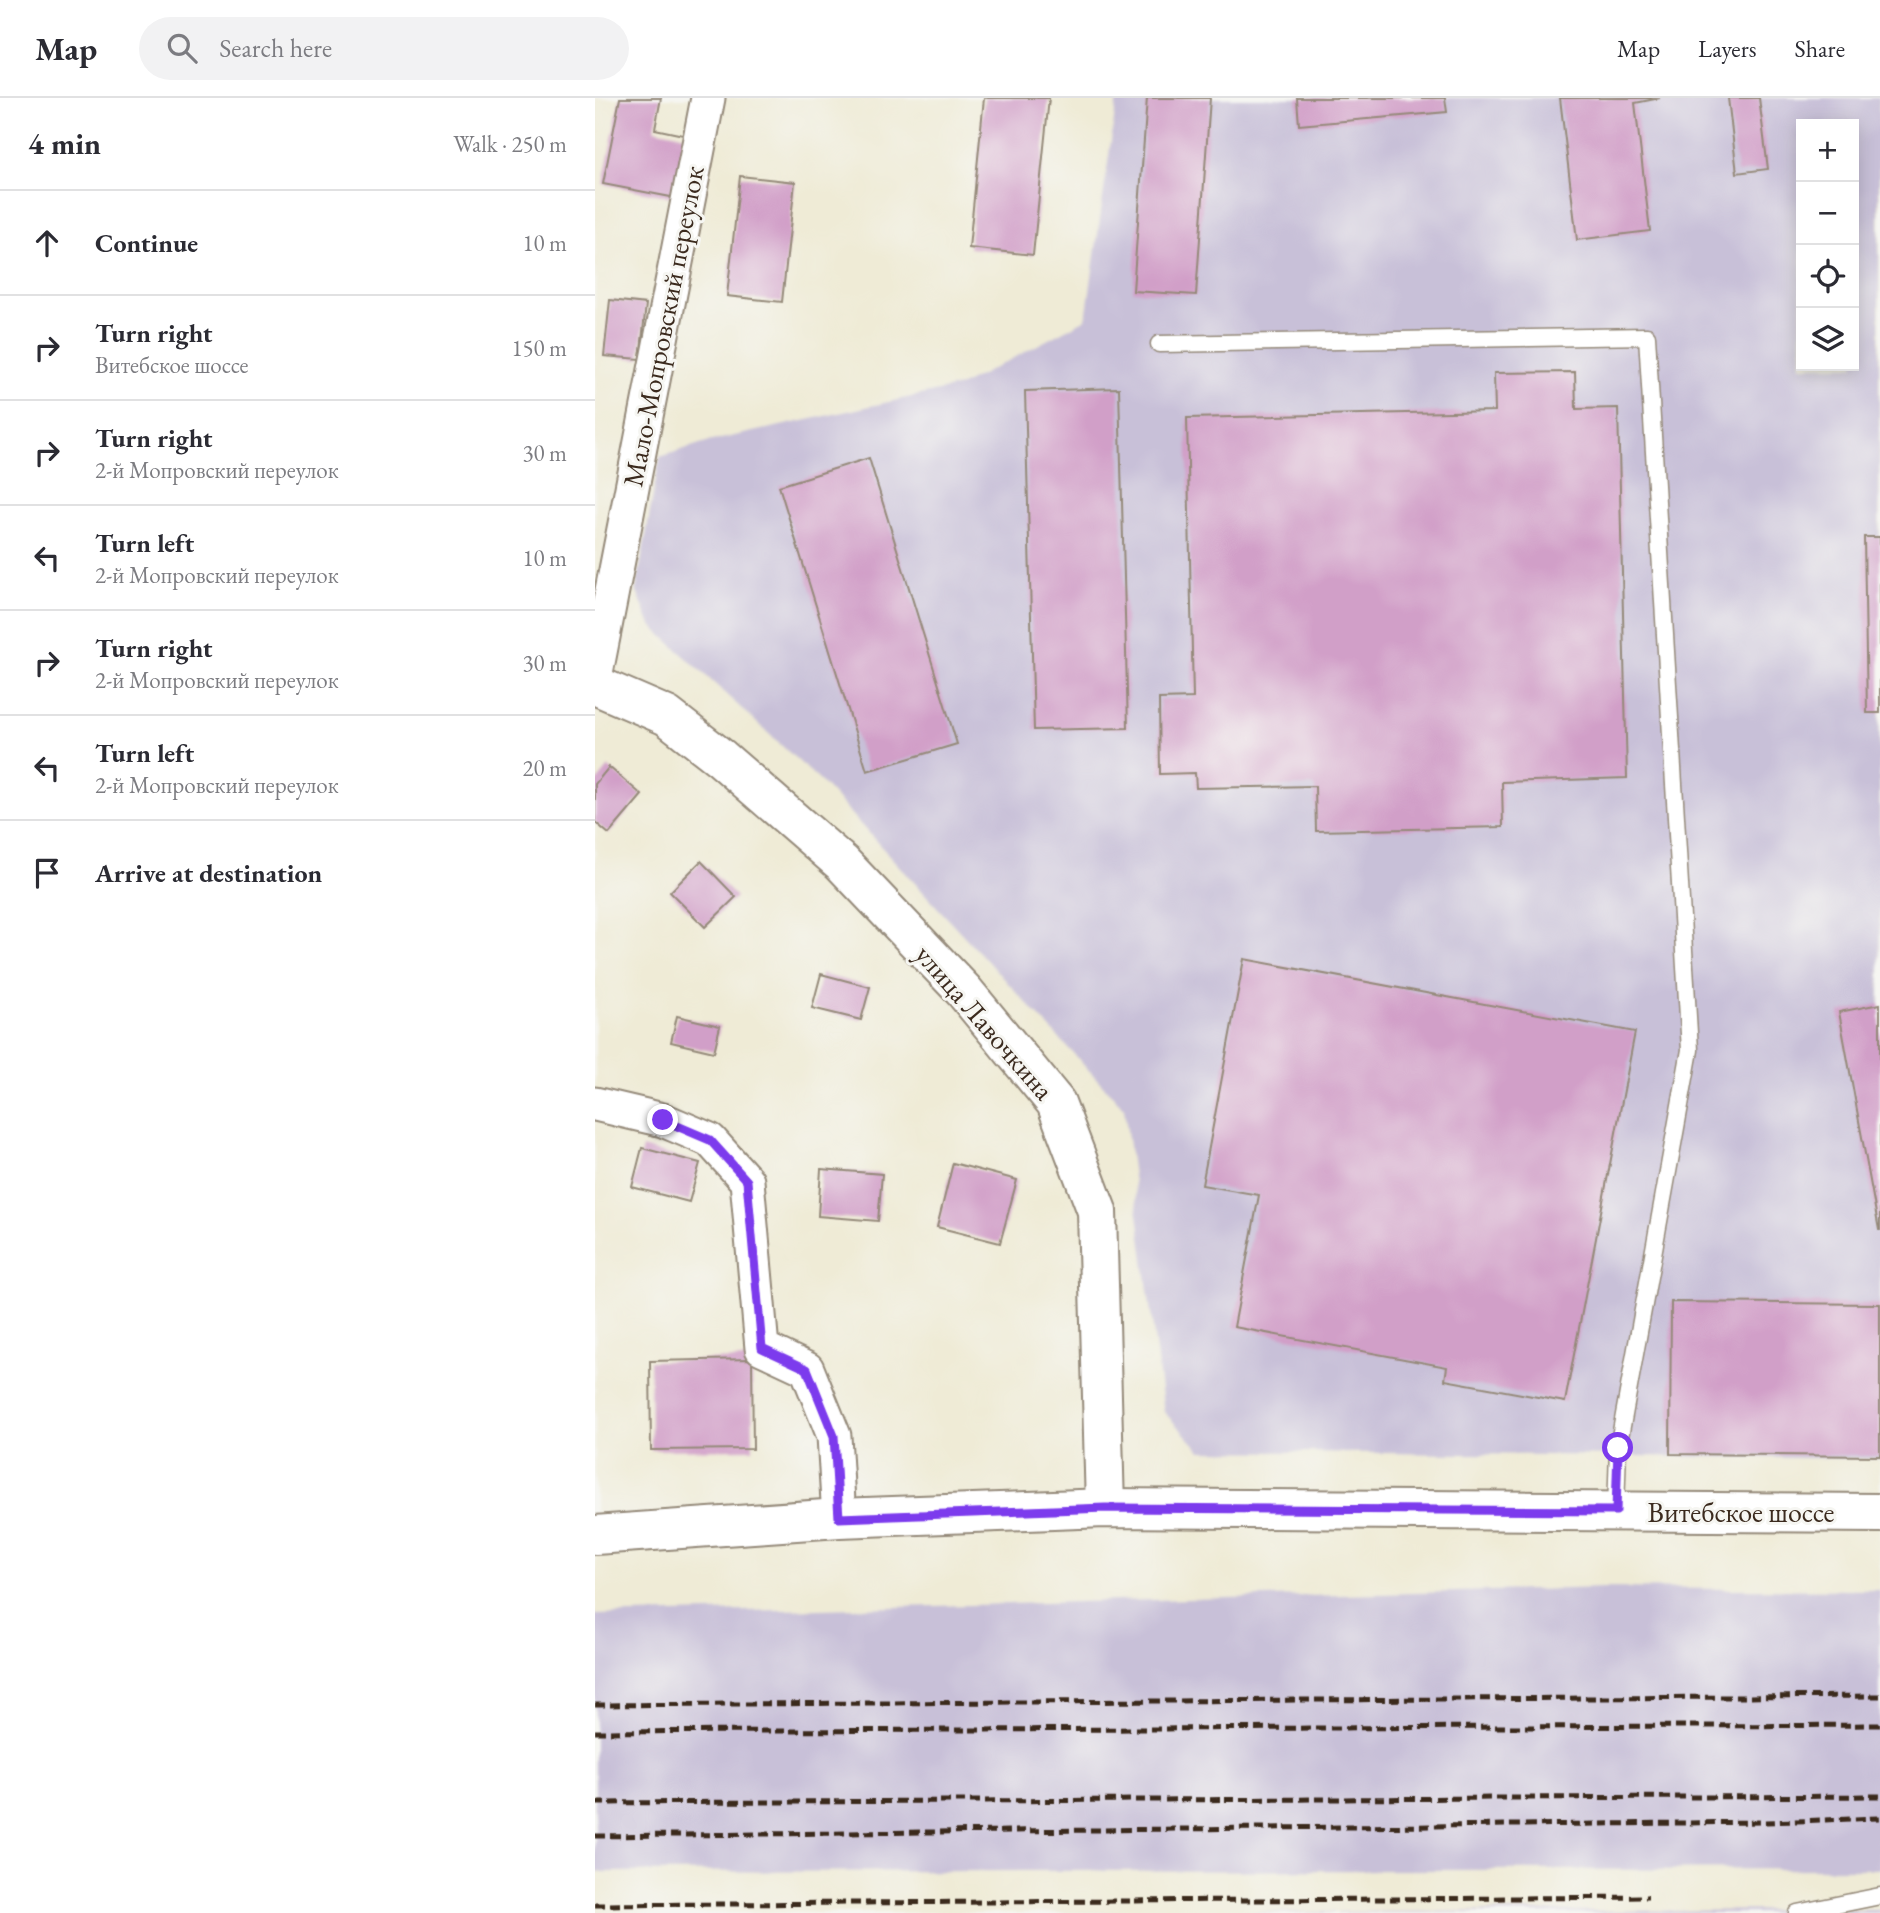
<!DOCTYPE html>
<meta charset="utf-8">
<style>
body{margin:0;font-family:"EB Garamond",serif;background:#f2f2f3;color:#2b2b33}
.controls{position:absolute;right:21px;top:21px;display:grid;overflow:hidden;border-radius:0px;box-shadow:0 4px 18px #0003}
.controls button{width:63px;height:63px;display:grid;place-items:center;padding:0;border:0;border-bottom:2px solid #e1e1e2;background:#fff;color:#2b2b33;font:35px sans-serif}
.stop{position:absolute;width:21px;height:21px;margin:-16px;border:5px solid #7c3aed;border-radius:50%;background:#fff}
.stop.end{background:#7c3aed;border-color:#fff;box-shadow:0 2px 7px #0008}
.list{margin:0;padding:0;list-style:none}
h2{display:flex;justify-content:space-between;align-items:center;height:91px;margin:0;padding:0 28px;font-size:30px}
h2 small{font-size:23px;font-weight:400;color:#7c7c81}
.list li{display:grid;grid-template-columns:46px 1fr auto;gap:21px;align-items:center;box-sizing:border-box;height:105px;padding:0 28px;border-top:2px solid #e1e1e2}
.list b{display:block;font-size:26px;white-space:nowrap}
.list p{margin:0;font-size:23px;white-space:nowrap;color:#7c7c81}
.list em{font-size:23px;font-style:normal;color:#7c7c81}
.icon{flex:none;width:38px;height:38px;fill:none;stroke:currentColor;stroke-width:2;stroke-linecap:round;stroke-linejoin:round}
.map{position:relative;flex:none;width:1285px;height:1815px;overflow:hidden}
header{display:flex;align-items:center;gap:42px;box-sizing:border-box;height:98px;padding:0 35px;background:#fff;border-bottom:2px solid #e1e1e2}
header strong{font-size:33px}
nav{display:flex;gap:38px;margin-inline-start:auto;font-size:24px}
.search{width:490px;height:63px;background:#f2f2f3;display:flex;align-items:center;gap:18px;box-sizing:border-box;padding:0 24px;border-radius:38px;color:#7c7c81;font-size:26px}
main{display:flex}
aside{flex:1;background:#fff}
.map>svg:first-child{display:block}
.industrial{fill:#c8c0d8;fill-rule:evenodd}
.building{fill:#d19fc8}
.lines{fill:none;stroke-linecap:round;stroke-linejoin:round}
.lane-casing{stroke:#958a7a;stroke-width:19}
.street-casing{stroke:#958a7a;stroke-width:37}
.secondary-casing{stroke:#958a7a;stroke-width:42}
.primary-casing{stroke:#958a7a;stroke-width:42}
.lane{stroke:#fff;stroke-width:16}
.street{stroke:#fff;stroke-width:33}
.secondary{stroke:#fff;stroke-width:38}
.primary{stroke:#fff;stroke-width:38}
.rail{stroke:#3b2a1e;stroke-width:5;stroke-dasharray:10 5;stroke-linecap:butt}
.route{stroke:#7c3aed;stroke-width:9}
.labels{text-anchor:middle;stroke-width:6;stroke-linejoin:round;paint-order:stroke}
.street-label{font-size:28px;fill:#3b2a1e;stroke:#f6f6f2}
</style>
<header>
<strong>Map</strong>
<div class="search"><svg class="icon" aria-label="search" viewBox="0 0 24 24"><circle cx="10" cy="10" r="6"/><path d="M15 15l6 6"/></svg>Search here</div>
<nav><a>Map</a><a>Layers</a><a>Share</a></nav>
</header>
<main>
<aside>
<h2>4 min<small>Walk · 250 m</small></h2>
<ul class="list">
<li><svg class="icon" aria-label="ahead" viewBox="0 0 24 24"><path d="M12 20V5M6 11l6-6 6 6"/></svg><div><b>Continue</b></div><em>10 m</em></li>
<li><svg class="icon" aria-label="right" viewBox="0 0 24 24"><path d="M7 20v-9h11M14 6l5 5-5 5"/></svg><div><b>Turn right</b><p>Витебское шоссе</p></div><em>150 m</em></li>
<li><svg class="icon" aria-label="right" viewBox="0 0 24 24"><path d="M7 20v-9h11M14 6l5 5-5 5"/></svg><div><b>Turn right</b><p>2-й Мопровский переулок</p></div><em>30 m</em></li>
<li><svg class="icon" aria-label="left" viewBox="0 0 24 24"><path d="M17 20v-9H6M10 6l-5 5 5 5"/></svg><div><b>Turn left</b><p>2-й Мопровский переулок</p></div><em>10 m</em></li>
<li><svg class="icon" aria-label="right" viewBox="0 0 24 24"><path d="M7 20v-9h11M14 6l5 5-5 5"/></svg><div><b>Turn right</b><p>2-й Мопровский переулок</p></div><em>30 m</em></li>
<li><svg class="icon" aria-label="left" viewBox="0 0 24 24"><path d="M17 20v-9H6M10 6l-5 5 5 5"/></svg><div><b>Turn left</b><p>2-й Мопровский переулок</p></div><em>20 m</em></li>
<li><svg class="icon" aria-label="arrive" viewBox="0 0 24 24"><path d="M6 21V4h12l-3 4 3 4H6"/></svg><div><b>Arrive at destination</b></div></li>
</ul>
</aside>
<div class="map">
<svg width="1285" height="1815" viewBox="0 0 1285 1815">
<rect width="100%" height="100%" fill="#f6f6f2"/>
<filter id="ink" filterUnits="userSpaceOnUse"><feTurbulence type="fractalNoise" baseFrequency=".0143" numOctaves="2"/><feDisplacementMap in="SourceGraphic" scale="14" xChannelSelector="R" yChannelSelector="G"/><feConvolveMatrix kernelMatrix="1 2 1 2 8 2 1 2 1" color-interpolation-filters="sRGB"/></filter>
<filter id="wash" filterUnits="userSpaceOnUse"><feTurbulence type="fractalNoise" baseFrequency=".00686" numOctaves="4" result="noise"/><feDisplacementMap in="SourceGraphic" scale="28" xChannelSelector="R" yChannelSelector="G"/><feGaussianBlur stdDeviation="1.57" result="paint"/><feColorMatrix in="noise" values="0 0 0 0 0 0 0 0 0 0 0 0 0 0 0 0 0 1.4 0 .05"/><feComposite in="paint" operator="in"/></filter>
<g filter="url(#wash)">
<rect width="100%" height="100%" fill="#efebd6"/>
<path class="industrial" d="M 522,0 L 1284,0 L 1285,1361 L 606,1353 L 569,1314 L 529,1010 L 226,684 L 56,527 L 41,492 L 65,359 L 108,345 L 366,288 L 491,221 ZM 1206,26 L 1259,26 L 1259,268 L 1206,268 Z
M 1008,1490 L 1285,1492 L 1285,1771 L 0,1774 L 0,1517 Z
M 1285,1812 L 1285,1815 L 434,1815 Z"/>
<g id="blocks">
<path class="building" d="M 25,0 L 66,0 L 60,31 L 93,38 L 81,100 L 8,86 Z
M 389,0 L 454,0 L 438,157 L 374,150 Z
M 552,0 L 615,0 L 601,197 L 538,193 Z
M 702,0 L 850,0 L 852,14 L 704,27 Z
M 965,0 L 1065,0 L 1040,5 L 1055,133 L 982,142 Z
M 1133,0 L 1164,0 L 1173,71 L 1142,75 Z
M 145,78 L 200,84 L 187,204 L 132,198 Z
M 15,202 L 51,206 L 45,261 L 9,258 Z
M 980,274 L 981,311 L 1023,310 L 1032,680 L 907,684 L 908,729 L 721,733 L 720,688 L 601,690 L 600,675 L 565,676 L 564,601 L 598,600 L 592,320 L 900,313 L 899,275 Z
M 524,290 L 533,630 L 439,632 L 430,293 Z
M 274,360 L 362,646 L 272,673 L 184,388 Z
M 1269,439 L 1285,439 L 1285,615 L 1272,615 Z
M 14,669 L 47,697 L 14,736 L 0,724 L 0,686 Z
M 106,763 L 141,799 L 110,829 L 75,794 Z
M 649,861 L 1040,934 L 970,1304 L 850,1282 L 852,1269 L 639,1229 L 664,1097 L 607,1087 Z
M 226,876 L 275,889 L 266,922 L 217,910 Z
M 1285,906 L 1285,1132 L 1284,1132 L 1244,914 Z
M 82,918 L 125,928 L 119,954 L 76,944 Z
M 47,1050 L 105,1065 L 94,1104 L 37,1089 Z
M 358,1065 L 422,1082 L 405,1145 L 342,1129 Z
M 226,1071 L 287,1076 L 283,1123 L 223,1118 Z
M 1076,1204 L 1285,1206 L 1285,1358 L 1075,1356 Z
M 157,1261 L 158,1351 L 56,1352 L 55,1263 Z"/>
</g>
</g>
<g filter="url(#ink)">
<use href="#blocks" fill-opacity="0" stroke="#958a7a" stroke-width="2"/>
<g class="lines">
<g class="lane-casing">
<path id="lane" d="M 564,246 L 1052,238 L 1095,952 L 1023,1350 L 1021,1413
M 1202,1815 L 1285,1798"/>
</g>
<g class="street-casing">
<path id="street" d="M 0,580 L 113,0
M 0,1006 L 68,1022 L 115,1042 L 152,1083 L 167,1250 L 212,1271 L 239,1338 L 244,1420"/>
</g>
<g class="secondary-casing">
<path id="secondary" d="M 0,587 L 72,618 L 126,660 L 247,765 L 369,893 L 461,1005 L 502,1113 L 510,1410"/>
</g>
<g class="primary-casing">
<path id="primary" d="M 0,1437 L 244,1420 L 510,1410 L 1285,1415"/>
</g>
<use href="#lane" class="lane"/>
<use href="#street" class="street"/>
<use href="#secondary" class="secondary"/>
<use href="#primary" class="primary"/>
<path class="rail" d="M 0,1607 L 1285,1598
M 0,1634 L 1285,1627
M 0,1705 L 1285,1698
M 0,1738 L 1171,1724 L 1285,1720
M 0,1807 L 1053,1799"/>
</g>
</g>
<g class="lines" filter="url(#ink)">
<path class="route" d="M 68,1022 L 115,1042 L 152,1083 L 167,1250 L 212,1271 L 239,1338 L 244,1420 L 510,1410 L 1021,1413 L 1023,1350"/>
</g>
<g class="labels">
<g class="street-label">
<text transform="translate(68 228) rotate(-79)" y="10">Мало-Мопровский переулок</text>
<text transform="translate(390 924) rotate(49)" y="10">улица Лавочкина</text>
<text x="1146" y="1424">Витебское шоссе</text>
</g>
</g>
</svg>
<div class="controls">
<button>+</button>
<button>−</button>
<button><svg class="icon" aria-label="locate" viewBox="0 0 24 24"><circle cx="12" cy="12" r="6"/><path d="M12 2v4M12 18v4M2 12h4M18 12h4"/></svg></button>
<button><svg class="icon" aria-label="layers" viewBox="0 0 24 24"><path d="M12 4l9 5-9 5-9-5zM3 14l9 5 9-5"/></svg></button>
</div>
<div class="stop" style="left:1023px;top:1350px"></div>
<div class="stop end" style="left:68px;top:1022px"></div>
</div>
</main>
